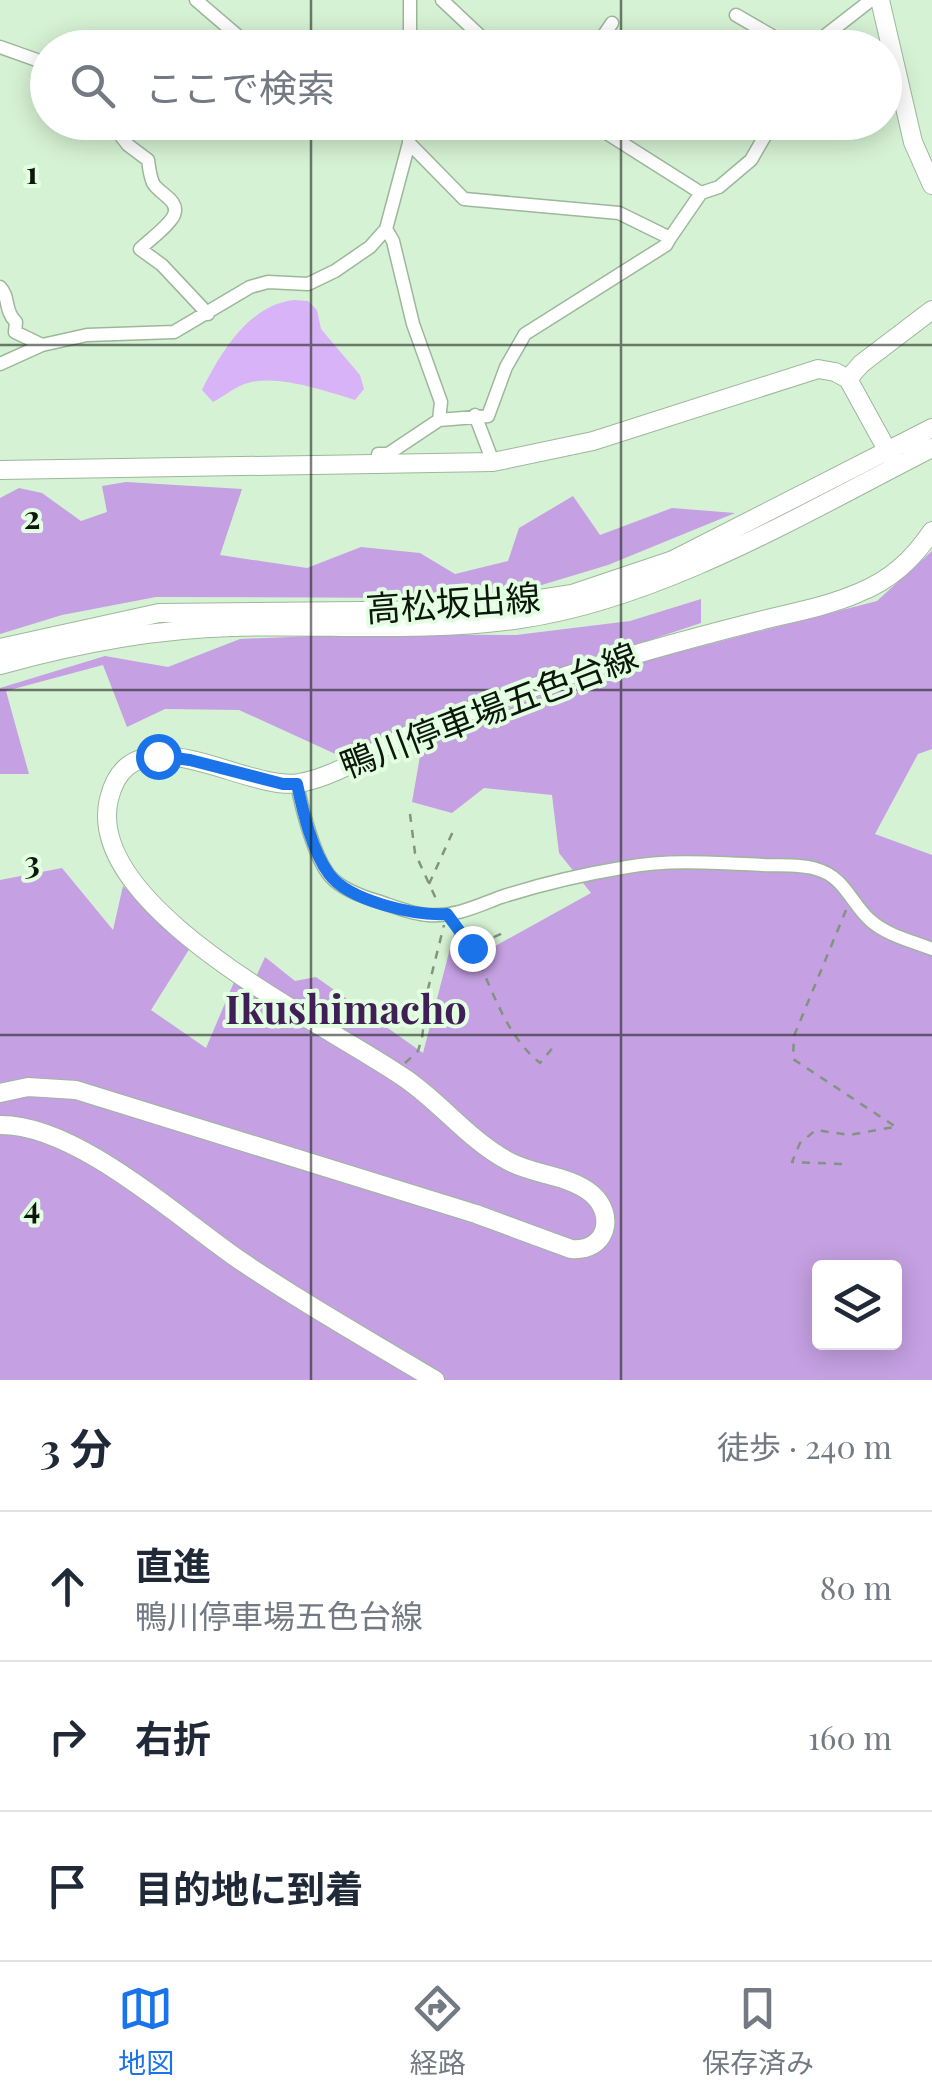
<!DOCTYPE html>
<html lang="ja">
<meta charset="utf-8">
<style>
body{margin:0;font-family:"Playfair Display","Noto Sans JP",serif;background:#f6f6f7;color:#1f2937}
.controls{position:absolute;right:30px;bottom:30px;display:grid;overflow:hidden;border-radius:10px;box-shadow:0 5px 25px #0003}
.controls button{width:90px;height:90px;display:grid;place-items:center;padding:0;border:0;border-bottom:2px solid #e0e1e3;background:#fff;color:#1f2937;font:50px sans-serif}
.stop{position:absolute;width:30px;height:30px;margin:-22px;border:8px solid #1a73e8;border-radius:50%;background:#fff}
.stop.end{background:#1a73e8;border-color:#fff;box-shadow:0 2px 10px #0008}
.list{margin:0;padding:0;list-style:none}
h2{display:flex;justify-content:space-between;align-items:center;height:130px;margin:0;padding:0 40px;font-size:42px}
h2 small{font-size:32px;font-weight:400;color:#747a83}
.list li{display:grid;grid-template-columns:65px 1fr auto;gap:30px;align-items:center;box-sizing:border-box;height:150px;padding:0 40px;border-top:2px solid #e0e1e3}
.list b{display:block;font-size:38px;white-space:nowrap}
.list p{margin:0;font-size:32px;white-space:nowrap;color:#747a83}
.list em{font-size:32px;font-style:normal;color:#747a83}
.icon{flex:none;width:55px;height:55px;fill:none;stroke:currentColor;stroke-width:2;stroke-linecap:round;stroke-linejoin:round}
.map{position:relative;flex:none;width:932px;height:1380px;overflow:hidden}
.search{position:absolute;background:#fff;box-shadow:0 5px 25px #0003;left:30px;right:30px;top:30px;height:110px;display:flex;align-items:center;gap:25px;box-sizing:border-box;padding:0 35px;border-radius:55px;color:#747a83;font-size:38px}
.sheet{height:580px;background:#fff}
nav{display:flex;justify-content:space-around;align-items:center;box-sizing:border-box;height:140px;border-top:2px solid #e0e1e3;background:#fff;font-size:28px;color:#747a83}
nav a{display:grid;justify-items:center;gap:5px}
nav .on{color:#1a73e8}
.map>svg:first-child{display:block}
.forest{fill:#c5a0e3;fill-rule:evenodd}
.water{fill:#d9b3f7}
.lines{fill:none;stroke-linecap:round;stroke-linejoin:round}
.street-casing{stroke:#9db79b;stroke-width:15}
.secondary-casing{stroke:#9db79b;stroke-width:20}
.path{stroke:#81947f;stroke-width:2.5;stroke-dasharray:8 8;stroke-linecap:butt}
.street{stroke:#fff;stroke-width:12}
.secondary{stroke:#fff;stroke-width:18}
.route{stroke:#1a73e8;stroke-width:12}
.grid{fill:none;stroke:#0e170d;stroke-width:2.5;stroke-opacity:0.55}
.labels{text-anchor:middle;stroke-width:8;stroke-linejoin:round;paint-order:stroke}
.street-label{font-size:35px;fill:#0e170d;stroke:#e3ffe1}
.quarter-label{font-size:40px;font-weight:bold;fill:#401f56;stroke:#e3ffe1}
.grid-label{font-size:32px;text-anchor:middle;font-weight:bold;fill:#0e170d;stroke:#e3ffe1;stroke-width:8;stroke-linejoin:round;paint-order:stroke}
</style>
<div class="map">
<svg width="932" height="1380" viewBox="0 0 932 1380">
<rect width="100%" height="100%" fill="#d6f2d4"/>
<path class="forest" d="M 126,482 L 242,489 L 220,555 L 307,568 L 361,547 L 420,553 L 455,574 L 508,561 L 519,528 L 573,496 L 600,535 L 672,508 L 735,513 L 608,565 L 525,590 L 435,598 L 156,597 L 62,615 L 0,634 L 0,498 L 19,488 L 42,493 L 81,521 L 107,512 L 102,486 Z
M 932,551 L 932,749 L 918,754 L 875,834 L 932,855 L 932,1380 L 0,1380 L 0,880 L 62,868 L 113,930 L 123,886 L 190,948 L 151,1010 L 206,1048 L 234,982 L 250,990 L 265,957 L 295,981 L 316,977 L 423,1053 L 454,933 L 470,960 L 591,893 L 559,853 L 552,795 L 484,788 L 452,813 L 412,802 L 423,739 L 617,668 L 877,601 ZM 820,1268 L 894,1268 L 894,1342 L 820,1342 Z
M 701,599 L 701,623 L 502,689 L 342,757 L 239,710 L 165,709 L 127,727 L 103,665 L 6,691 L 29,774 L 0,774 L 0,688 L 105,656 L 168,667 L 240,639 L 365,634 L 516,635 L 630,621 Z"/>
<path class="water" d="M 294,300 L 308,301 L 317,310 L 321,329 L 360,375 L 364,389 L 355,400 C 325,391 272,372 242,385 C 232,389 223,397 213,402 L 202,390 C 221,352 249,305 294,300 Z"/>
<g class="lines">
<g class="street-casing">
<path id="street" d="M 196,0 L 252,48
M 410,0 L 410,48
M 442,0 L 493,48
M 736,15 L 793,48
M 0,47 L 48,64
M 595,48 L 612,23
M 818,48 L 826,35 L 871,0
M 110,122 L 128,145 L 148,160 C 149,168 150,176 153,183 C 159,194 180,200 174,215 C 169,226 149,240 140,249 L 162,265 L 208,314
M 589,122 L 701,193
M 409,143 L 464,199 L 619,213 L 670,238 L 701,193 L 719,187 L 751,160 L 773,122
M 386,229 L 409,143 L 409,134 L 394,122
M 0,287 C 10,297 4,311 16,322 L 15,332 L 42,345
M 0,364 L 42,345 L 87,335 L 174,332 L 250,287 L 268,282 L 308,284 L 335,271 L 370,247 L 386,229 L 393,241 L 413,324 L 441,402 L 439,420 L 388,454 L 378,454 L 378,466
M 475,415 L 493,462
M 439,420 L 488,416 L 506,367 L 525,334 L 666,245 L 670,238
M 297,784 C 302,809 314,857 330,876 C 341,889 361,896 377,901 C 393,906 411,914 428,915 C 455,917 477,906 501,897 C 541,884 585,874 627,867 C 671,859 718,863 763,865 C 780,866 800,864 816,869 C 844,876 851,903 870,920 C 886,935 912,941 932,949"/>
</g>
<g class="secondary-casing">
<path id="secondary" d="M 880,0 L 913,142 L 932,185
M 848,379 L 861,364 L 932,310
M 0,470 L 493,462 L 593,441 L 818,369 L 835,372 L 848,379 L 891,457
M 0,648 L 159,613 L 469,610 L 572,594 L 673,560 L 932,428
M 0,665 C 76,644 153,629 232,627 C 328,624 425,633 520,619 C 661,599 806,512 932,448
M 0,1093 L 28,1087 L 76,1090 L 476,1214 L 571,1249 C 607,1252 616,1215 592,1194 C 570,1175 533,1175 508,1161 C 469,1140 442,1104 406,1079 C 331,1026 82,910 109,799 C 131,707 247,793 299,783 C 335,777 371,752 404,737 C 457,714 512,695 566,676 C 628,655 692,638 755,622 C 790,613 826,607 858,593 C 891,580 913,559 932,531
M 0,1125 C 76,1124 177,1217 238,1259 C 302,1303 369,1340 435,1380"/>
</g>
<path class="path" d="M 410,814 L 415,853 L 437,901
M 429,884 L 455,827
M 846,910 L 794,1036 L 793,1059 L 896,1127
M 458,927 L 473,947 L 507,931
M 473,949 C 492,988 505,1035 540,1063 L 555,1045
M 405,1063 L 418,1051 L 422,1038 L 428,989 L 444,925
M 842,1164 L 792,1162 L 800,1143 L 816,1130 L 849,1135 L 894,1127"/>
<use href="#street" class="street"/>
<use href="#secondary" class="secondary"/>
</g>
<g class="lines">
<path class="route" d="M 158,756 L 190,760 L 283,784 L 297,784 C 303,812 312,851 329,874 C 349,901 415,916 447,914 L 472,948"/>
</g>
<path class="grid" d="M 311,0 L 311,48M 621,0 L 621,48M 311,122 L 311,1380M 621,122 L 621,1380M 0,345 L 932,345M 0,690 L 932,690M 0,1035 L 932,1035"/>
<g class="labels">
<g class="street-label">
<text transform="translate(453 604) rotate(-4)" y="12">高松坂出線</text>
<text transform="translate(489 711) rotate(-21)" y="12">鴨川停車場五色台線</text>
</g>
<g class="quarter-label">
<text x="346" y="1024">Ikushimacho</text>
</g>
</g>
<g class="grid-label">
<text x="32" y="184">1</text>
<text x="32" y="529">2</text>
<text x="32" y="874">3</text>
<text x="32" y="1219">4</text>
</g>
</svg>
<div class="controls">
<button><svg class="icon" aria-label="layers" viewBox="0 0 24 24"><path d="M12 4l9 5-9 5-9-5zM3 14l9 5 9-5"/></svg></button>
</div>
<div class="stop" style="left:158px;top:756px"></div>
<div class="stop end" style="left:472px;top:948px"></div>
<div class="search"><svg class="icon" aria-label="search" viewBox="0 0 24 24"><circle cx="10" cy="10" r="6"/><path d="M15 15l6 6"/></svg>ここで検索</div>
</div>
<section class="sheet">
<h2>3 分<small>徒歩 · 240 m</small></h2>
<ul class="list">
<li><svg class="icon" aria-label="ahead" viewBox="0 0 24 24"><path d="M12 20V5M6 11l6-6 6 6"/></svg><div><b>直進</b><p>鴨川停車場五色台線</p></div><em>80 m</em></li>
<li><svg class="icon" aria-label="right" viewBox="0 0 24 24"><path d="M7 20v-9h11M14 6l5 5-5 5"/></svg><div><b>右折</b></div><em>160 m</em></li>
<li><svg class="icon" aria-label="arrive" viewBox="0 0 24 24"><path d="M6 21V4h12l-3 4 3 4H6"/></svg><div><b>目的地に到着</b></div></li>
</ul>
</section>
<nav>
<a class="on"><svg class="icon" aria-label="map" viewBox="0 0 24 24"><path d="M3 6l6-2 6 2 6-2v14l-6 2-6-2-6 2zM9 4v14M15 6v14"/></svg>地図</a>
<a><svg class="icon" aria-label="directions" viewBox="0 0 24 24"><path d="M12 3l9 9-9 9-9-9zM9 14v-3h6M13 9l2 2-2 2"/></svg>経路</a>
<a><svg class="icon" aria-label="saved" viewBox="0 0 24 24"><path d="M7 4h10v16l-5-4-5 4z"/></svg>保存済み</a>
</nav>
